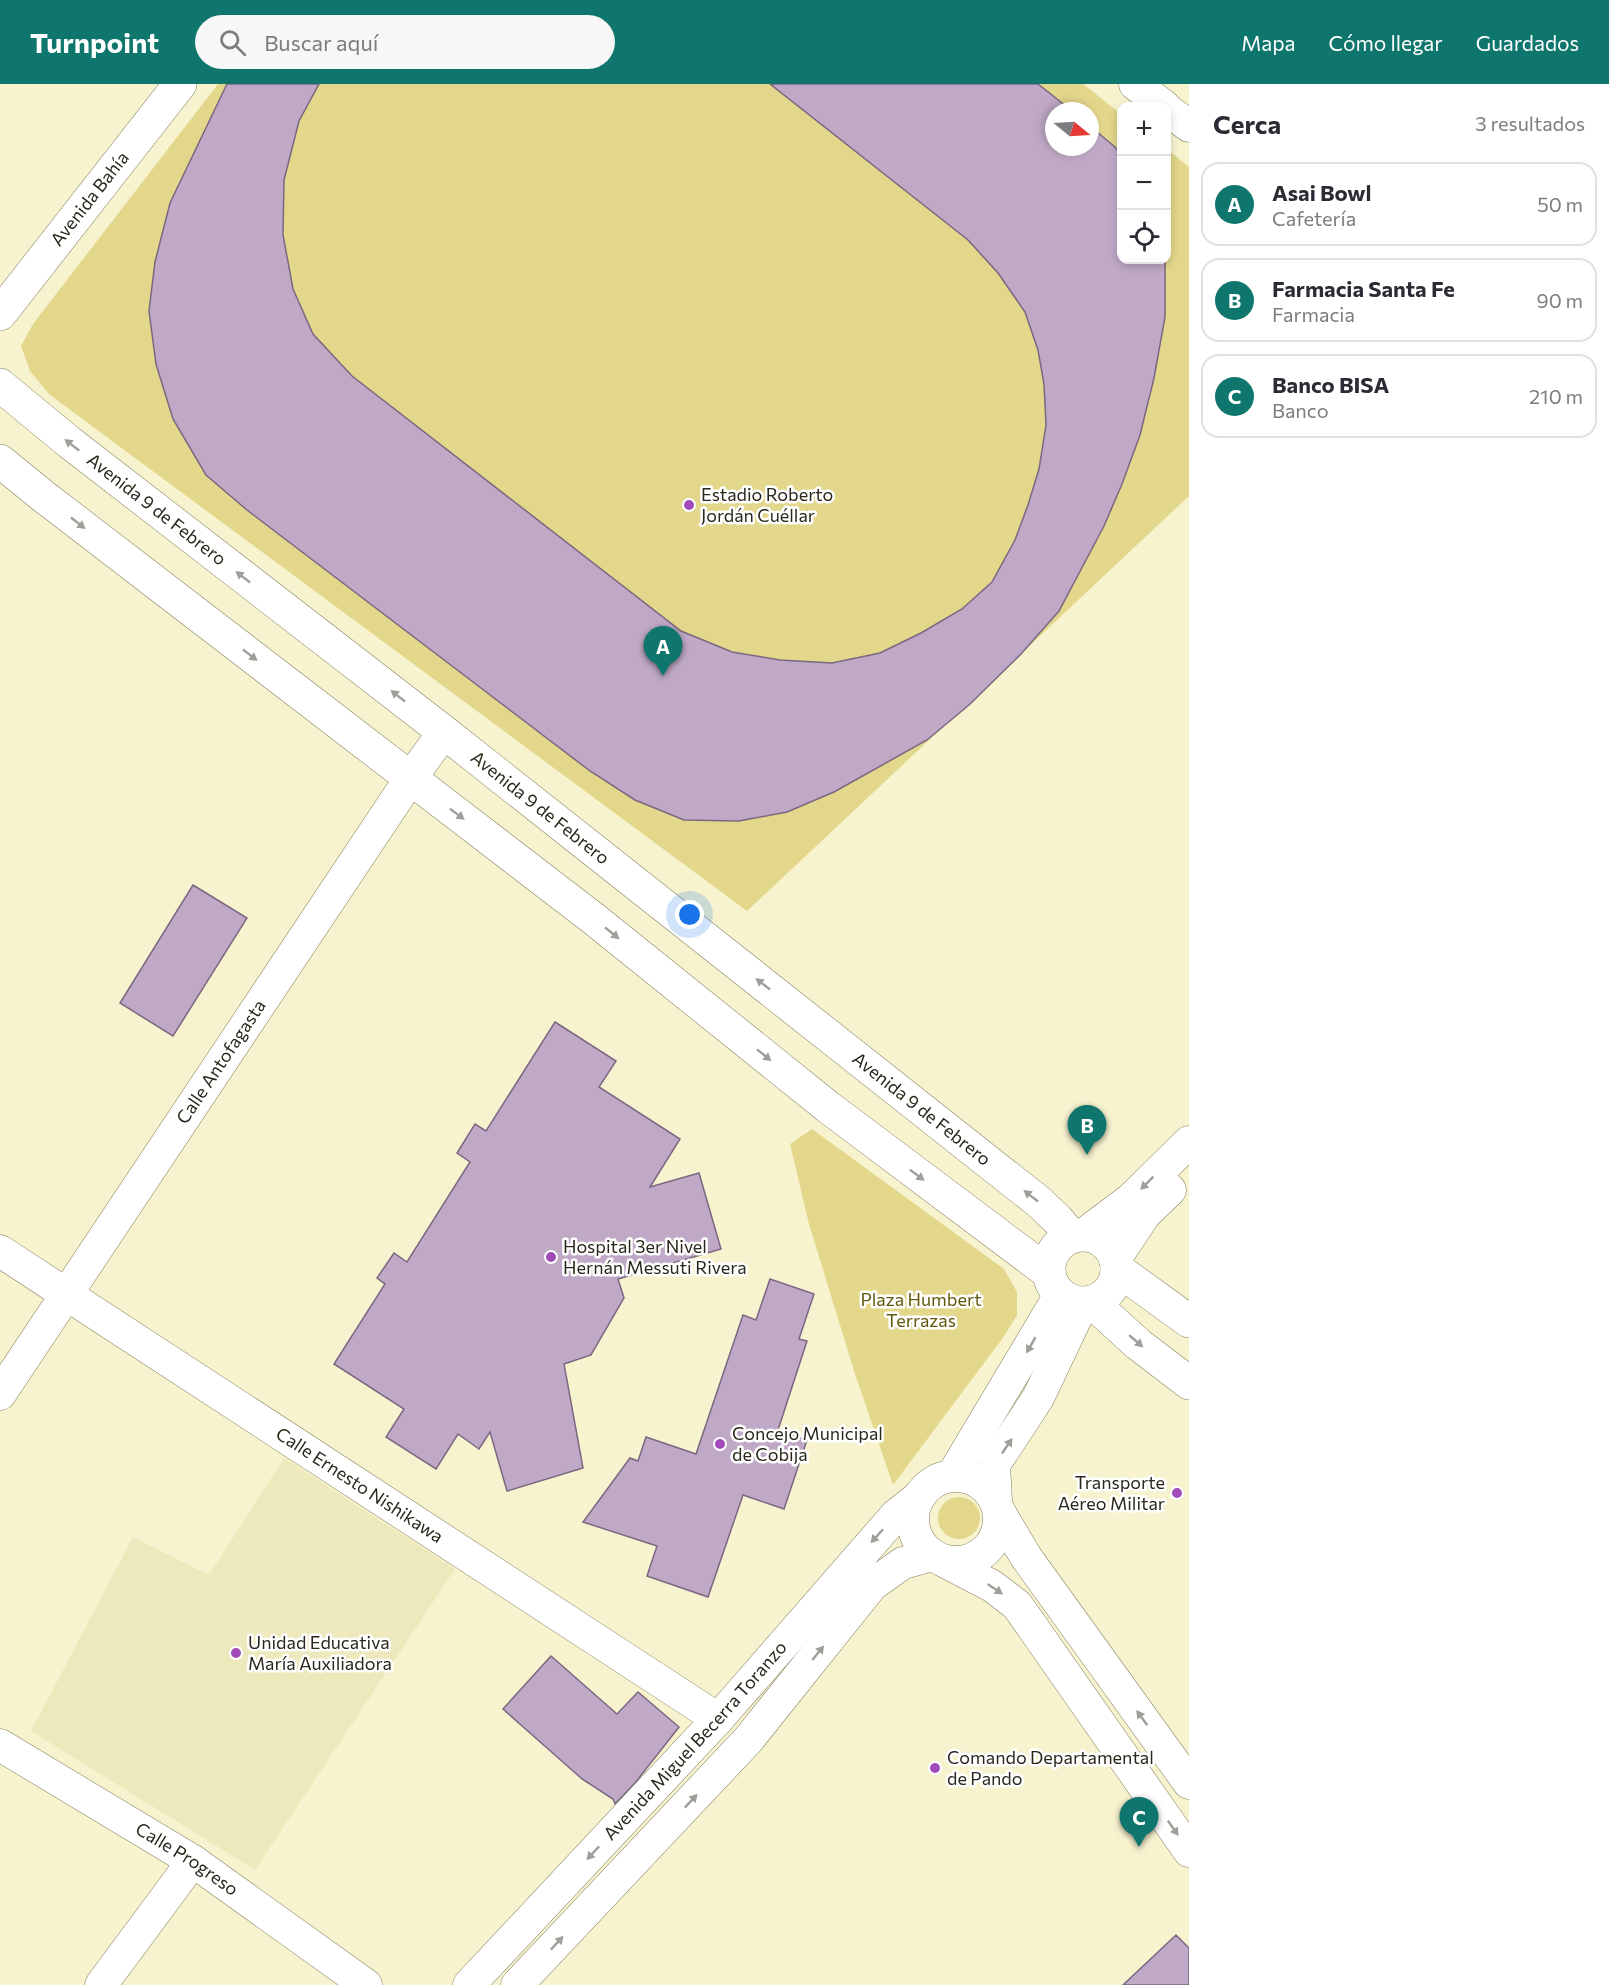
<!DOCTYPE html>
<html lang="es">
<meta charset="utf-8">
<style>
body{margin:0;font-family:Commissioner,sans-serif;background:#f7f7f7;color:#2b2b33}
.controls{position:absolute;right:18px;top:18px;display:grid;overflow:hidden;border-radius:12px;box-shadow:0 3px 9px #0003}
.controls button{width:54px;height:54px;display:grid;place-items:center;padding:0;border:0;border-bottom:2px solid #e1e1e2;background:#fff;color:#2b2b33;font:30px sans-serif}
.compass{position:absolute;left:1045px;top:18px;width:54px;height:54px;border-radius:50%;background:#fff;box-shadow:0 3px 9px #0003;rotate:108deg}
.you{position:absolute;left:690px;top:831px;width:21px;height:21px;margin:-15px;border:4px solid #fff;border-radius:50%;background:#1a73e8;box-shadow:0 0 0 9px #1a73e833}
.badge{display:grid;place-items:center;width:39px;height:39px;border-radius:50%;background:#0f766e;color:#fff;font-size:20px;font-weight:700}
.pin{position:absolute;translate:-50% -50px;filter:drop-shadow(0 2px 3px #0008)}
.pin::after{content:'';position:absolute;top:32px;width:21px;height:18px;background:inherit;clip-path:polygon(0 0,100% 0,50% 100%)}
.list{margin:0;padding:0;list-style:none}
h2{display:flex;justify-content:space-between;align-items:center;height:78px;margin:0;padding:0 24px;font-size:26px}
h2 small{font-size:20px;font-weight:400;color:#7c7c81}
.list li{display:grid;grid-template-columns:39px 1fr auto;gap:18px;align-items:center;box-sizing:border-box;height:84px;margin:0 12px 12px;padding:0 12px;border:2px solid #e1e1e2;border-radius:18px}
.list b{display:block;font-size:22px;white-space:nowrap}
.list p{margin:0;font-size:20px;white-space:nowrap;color:#7c7c81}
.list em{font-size:20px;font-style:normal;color:#7c7c81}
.icon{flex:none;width:33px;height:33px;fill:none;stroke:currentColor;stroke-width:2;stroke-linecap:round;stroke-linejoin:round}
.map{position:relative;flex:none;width:1189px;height:1901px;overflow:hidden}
header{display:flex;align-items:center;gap:36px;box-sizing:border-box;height:84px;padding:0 30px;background:#0f766e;color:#fff}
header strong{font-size:28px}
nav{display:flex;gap:33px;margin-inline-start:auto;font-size:21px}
.search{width:420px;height:54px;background:#f7f7f7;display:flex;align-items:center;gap:15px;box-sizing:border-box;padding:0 21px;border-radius:33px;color:#7c7c81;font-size:22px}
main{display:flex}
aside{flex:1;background:#fff}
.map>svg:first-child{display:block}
.built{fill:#eee9bd}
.green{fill:#e2d78a;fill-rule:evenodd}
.building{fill:#c0a9c6;stroke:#7b6781;stroke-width:1.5}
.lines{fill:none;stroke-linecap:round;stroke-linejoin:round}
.street-casing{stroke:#837f5e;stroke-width:33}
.secondary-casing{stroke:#837f5e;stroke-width:34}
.primary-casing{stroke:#837f5e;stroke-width:34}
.street{stroke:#fff;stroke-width:32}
.secondary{stroke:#fff;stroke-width:33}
.primary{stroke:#fff;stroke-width:33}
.oneway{fill:#9f9e98}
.poi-dot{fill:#a14bb8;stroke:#fff;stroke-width:2}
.labels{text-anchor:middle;stroke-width:5;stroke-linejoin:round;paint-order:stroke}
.street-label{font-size:18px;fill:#2a281b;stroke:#fff}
.poi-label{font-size:18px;fill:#2a281b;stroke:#fff;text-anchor:start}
.park-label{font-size:18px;fill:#63590d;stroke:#fff}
</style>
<header>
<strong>Turnpoint</strong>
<div class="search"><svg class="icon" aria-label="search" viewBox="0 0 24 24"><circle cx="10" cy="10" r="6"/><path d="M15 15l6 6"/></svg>Buscar aquí</div>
<nav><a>Mapa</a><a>Cómo llegar</a><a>Guardados</a></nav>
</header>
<main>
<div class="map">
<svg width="1189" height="1901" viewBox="0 0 1189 1901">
<rect width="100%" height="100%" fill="#f8f3cf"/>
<path class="built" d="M 284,1374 L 455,1485 L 255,1786 L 31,1647 L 133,1453 L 209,1491 Z"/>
<path class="green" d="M 218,0 L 1083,0 L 1121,30 L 1122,176 L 1166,176 L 1167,65 L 1189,83 L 1189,412 L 747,827 L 50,311 L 30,287 L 21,262 L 33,240 ZM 1054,27 L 1090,27 L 1090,63 L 1054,63 Z
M 812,1045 L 1004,1185 L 1017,1208 L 1017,1231 L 1005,1251 L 893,1401 L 855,1290 L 809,1140 L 790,1060 Z
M938 1434a21 21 0 1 1 42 0a21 21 0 1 1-42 0Z"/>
<path class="building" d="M 227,0 L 319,0 L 299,37 L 284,96 L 283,151 L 293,205 L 313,250 L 352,292 L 681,547 L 732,568 L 780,576 L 832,579 L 880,569 L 921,549 L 962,525 L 992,498 L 1015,456 L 1028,421 L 1039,385 L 1046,341 L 1044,300 L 1038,266 L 1025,228 L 998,189 L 968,156 L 770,0 L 1038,0 L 1072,27 L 1054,27 L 1054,63 L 1090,63 L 1090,42 L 1115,63 L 1122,72 L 1122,176 L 1165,176 L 1165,233 L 1154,294 L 1140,351 L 1122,400 L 1104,442 L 1059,527 L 1021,570 L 969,621 L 927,656 L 834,708 L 787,728 L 739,737 L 684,736 L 635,716 L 590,687 L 247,426 L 206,391 L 173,335 L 156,280 L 149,227 L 155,178 L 170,119 Z
M 193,801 L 247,834 L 173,952 L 120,919 Z
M 555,938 L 616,977 L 599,1003 L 680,1055 L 650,1103 L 699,1089 L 721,1165 L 618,1195 L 624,1214 L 591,1271 L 564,1280 L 583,1384 L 507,1407 L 490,1348 L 479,1365 L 458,1350 L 436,1385 L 386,1353 L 404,1325 L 334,1280 L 385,1200 L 377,1194 L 394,1169 L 407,1178 L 470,1078 L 457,1069 L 475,1040 L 486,1047 Z
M 770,1195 L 814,1210 L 799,1255 L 807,1257 L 778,1346 L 807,1356 L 784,1425 L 743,1411 L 708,1513 L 647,1492 L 657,1462 L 583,1438 L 630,1374 L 638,1377 L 646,1353 L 696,1370 L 743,1231 L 756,1236 Z
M 551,1572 L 617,1630 L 638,1608 L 679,1643 L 635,1699 L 615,1720 L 613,1715 L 582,1695 L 503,1625 Z
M 1176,1851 L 1189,1864 L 1189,1901 L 1123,1901 Z"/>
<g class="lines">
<g class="street-casing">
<g id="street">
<path d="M 1135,0 L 1164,22"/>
<path d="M 1166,25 L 1189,42"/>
<path d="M 1083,1151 L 1131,1115 L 1189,1058"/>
<path id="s1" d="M 0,1167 L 718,1635"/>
<path d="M 1115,1175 L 1145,1130 L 1170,1106"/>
<path id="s2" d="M 0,1310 L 410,695 L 444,648"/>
<circle cx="956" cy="1435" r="43"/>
<path d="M 952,1392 L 1060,1211"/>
<path d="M 996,1417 L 994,1381 L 1038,1314 L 1083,1219"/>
<path d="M 1000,1429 L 1026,1473 L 1189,1699"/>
<path d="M 944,1477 L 992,1502 L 1017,1521 L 1189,1767"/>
<path id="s3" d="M 0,1661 L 193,1777 L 366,1901"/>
<path d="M 101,1901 L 193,1777"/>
<path id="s4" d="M 469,1901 L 718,1635 L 896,1431 L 920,1412"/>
<path d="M 517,1901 L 748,1656 L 872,1501 L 903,1479 L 932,1471"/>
</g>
</g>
<g class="secondary-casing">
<g id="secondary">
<path id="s5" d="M 0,230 L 180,0"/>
</g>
</g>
<g class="primary-casing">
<g id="primary">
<path id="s6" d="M 0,301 L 69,358 L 444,648 L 1039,1118 L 1057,1135 L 1072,1153"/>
<path d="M 0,377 L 43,412 L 594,835 L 828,1023 L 1049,1189"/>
<circle cx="1083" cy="1185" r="34"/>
<path d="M 1117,1185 L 1189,1237"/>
<path d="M 1092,1218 L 1138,1260 L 1189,1299"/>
</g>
</g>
<use href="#street" class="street"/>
<use href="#secondary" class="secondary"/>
<use href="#primary" class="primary"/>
</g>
<defs><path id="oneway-solid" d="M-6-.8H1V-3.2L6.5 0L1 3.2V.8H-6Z" transform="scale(1.5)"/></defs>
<g class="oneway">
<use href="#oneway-solid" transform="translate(72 361) rotate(-142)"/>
<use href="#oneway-solid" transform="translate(78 439) rotate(38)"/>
<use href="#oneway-solid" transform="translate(243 493) rotate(-142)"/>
<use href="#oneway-solid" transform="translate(250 571) rotate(38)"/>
<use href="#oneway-solid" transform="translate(398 612) rotate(-142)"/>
<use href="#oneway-solid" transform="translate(457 730) rotate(37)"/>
<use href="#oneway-solid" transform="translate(612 849) rotate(39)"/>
<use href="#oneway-solid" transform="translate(763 900) rotate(-142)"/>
<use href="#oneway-solid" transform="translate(764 971) rotate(39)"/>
<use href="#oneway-solid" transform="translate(917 1091) rotate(37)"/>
<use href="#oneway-solid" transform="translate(1147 1099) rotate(135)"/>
<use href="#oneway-solid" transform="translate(1031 1112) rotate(-142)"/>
<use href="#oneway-solid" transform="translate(1136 1257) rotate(41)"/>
<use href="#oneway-solid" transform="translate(1031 1261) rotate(120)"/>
<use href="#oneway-solid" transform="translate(1007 1362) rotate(-56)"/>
<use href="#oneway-solid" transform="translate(877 1452) rotate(132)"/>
<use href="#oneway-solid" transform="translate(995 1505) rotate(34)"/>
<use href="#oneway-solid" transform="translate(818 1569) rotate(-51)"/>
<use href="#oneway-solid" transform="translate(1142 1634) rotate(-126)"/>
<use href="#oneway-solid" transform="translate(691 1717) rotate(-47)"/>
<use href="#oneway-solid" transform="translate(1173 1744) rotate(55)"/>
<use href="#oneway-solid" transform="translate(593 1769) rotate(133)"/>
<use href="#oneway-solid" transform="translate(557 1859) rotate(-47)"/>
</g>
<g class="poi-dot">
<circle cx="689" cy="421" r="6"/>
<circle cx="551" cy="1173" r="6"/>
<circle cx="720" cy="1360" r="6"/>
<circle cx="1177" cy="1409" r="6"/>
<circle cx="236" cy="1569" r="6"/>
<circle cx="935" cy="1684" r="6"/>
</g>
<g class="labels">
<g class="street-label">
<text dy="6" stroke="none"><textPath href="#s5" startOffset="146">Avenida Bahía</textPath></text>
<text dy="6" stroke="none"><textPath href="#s6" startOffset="200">Avenida 9 de Febrero</textPath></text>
<text dy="6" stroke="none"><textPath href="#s6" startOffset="686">Avenida 9 de Febrero</textPath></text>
<text dy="6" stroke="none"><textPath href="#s2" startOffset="399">Calle Antofagasta</textPath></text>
<text dy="6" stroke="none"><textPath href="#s6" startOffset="1172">Avenida 9 de Febrero</textPath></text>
<text dy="6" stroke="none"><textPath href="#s1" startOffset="429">Calle Ernesto Nishikawa</textPath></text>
<text dy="6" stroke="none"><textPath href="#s4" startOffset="333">Avenida Miguel Becerra Toranzo</textPath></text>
<text dy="6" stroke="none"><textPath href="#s3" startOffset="219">Calle Progreso</textPath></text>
</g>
<g class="poi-label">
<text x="701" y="417">Estadio Roberto<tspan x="701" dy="21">Jordán Cuéllar</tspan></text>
<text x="563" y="1169">Hospital 3er Nivel<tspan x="563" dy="21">Hernán Messuti Rivera</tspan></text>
<text x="732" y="1356">Concejo Municipal<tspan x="732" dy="21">de Cobija</tspan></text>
<text x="1165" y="1405" text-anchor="end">Transporte<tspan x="1165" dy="21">Aéreo Militar</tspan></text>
<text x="248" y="1565">Unidad Educativa<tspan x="248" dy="21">María Auxiliadora</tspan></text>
<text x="947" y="1680">Comando Departamental<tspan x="947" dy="21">de Pando</tspan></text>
</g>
<g class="park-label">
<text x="921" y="1222">Plaza Humbert<tspan x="921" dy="21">Terrazas</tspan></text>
</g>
</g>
</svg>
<div class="controls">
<button>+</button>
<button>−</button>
<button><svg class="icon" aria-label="locate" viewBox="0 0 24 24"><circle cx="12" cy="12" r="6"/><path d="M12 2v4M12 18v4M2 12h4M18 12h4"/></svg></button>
</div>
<svg class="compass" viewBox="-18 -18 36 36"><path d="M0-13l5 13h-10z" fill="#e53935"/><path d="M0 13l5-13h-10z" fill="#7c7c81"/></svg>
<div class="you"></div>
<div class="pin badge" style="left:663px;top:592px">A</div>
<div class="pin badge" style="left:1087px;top:1071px">B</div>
<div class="pin badge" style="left:1139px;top:1763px">C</div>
</div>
<aside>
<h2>Cerca<small>3 resultados</small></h2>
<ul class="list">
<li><span class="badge">A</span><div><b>Asai Bowl</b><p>Cafetería</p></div><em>50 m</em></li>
<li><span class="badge">B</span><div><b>Farmacia Santa Fe</b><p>Farmacia</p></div><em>90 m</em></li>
<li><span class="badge">C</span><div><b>Banco BISA</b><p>Banco</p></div><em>210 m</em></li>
</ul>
</aside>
</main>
